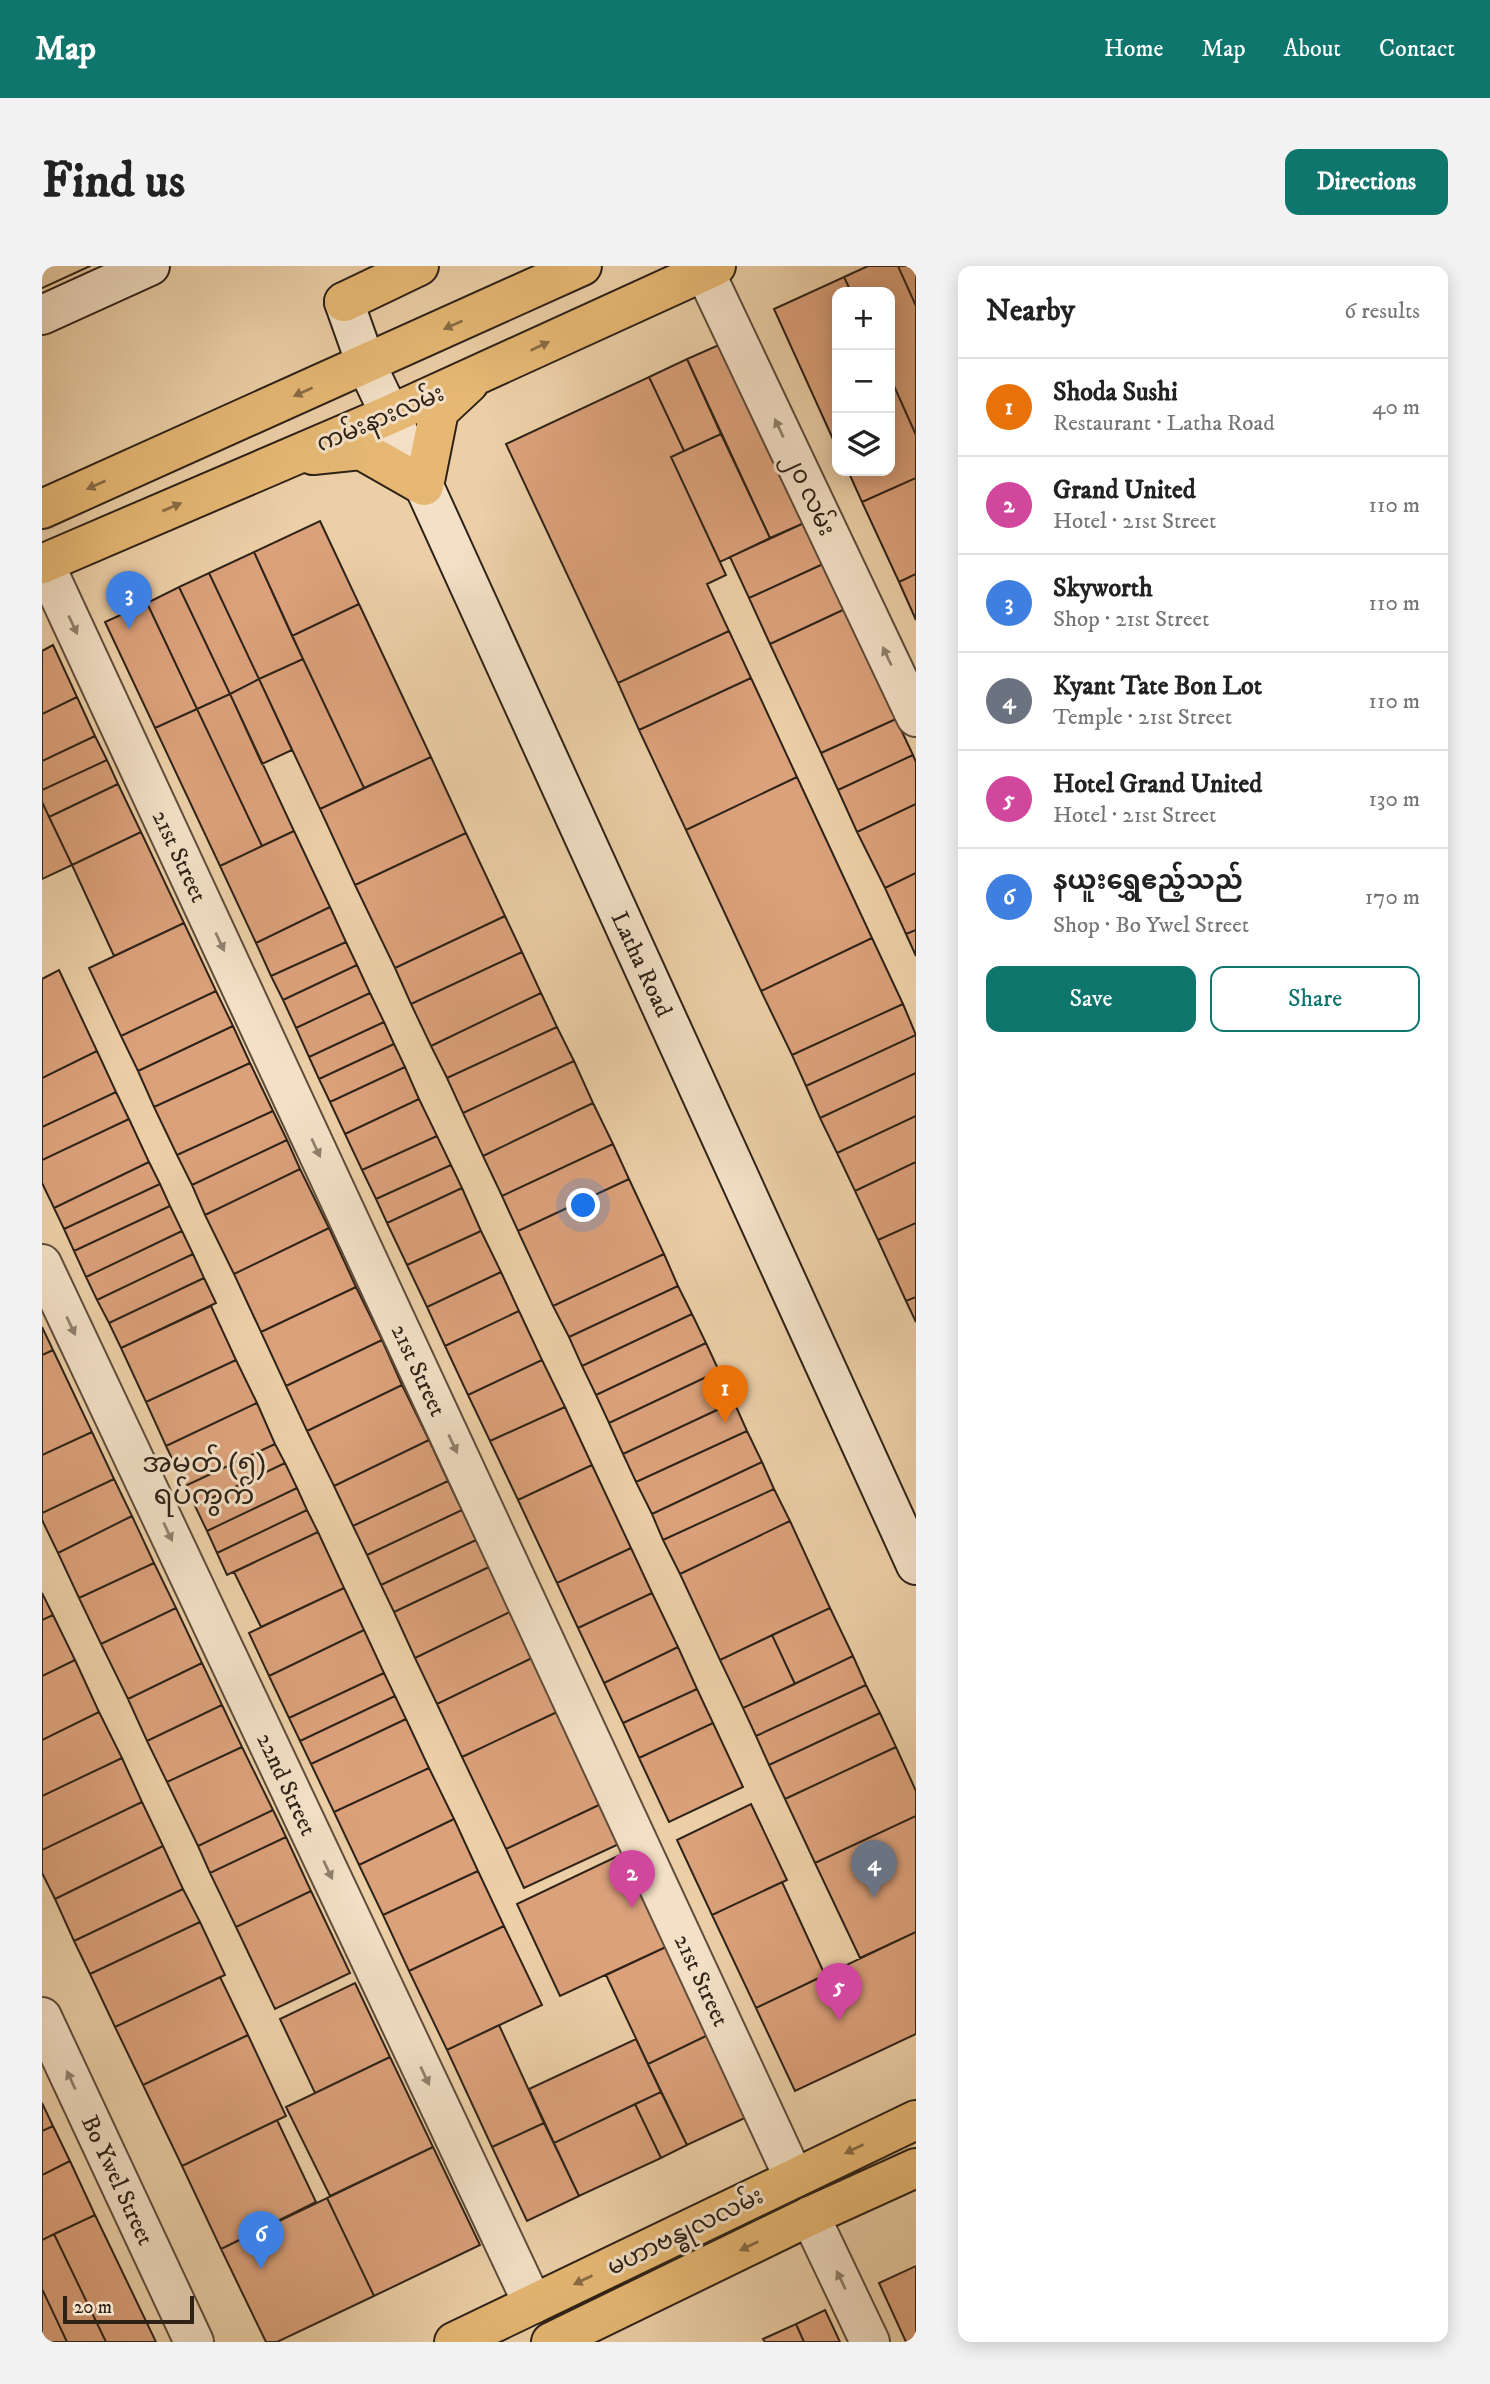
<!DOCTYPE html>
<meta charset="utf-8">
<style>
body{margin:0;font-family:"IM FELL DW Pica","Noto Sans Myanmar",serif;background:#f2f2f2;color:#222}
.controls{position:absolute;right:21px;top:21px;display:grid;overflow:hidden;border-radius:14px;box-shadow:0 4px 18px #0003}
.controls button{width:63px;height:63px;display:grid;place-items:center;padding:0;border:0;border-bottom:2px solid #e0e0e0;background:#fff;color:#222;font:35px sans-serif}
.scale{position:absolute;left:21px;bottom:18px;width:131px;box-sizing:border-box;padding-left:7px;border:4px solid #2e2217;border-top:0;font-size:19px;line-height:24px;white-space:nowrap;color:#2e2217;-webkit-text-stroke:5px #f3e0c6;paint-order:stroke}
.you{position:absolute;left:542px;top:940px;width:24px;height:24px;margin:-18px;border:5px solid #fff;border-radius:50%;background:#1a73e8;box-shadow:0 0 0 10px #1a73e833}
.badge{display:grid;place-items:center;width:46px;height:46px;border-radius:50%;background:#0f766e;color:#fff;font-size:23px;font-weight:700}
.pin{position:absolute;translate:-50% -58px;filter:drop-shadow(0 2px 4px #0008)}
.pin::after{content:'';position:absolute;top:37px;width:24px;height:21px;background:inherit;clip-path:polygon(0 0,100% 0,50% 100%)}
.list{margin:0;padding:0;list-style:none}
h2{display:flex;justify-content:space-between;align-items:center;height:91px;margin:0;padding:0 28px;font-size:30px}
h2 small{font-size:23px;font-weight:400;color:#767676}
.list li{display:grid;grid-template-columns:46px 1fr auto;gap:21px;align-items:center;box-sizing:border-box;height:98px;padding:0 28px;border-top:2px solid #e0e0e0}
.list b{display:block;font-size:26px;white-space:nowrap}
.list p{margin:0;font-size:23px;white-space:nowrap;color:#767676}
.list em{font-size:23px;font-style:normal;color:#767676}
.actions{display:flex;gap:14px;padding:21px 28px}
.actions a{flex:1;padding:16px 0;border:2px solid #0f766e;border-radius:14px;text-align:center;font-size:24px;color:#0f766e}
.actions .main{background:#0f766e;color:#fff}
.icon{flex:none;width:38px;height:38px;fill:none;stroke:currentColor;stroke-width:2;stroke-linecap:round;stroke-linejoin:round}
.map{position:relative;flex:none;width:874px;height:2076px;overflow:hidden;border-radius:14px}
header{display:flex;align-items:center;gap:42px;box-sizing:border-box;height:98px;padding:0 35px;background:#0f766e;color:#fff}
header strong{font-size:33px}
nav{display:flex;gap:38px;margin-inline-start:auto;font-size:24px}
.intro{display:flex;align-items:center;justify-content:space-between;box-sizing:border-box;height:168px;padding:0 42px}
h1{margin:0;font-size:49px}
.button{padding:18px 32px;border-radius:14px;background:#0f766e;color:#fff;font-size:24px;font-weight:700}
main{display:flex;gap:42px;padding:0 42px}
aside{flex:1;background:#fff;border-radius:14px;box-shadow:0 4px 18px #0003}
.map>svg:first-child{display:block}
.building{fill:#dba17b;stroke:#2e2217;stroke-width:2}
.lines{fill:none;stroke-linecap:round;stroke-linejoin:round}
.street-casing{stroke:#5e4d3b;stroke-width:42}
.secondary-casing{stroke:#2e2217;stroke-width:42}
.primary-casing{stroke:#2e2217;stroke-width:42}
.street{stroke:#f3e0c6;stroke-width:38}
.secondary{stroke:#f3e0c6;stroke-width:38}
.primary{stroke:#e6b874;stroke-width:38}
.tram{stroke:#2e2217;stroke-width:2}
.oneway{fill:#8a6d46}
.oneway2{fill:#90816e}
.labels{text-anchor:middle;stroke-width:6;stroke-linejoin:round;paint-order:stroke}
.street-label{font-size:24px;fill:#2e2217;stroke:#f3e0c6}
.quarter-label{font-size:28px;fill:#2e2217;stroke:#f3e0c6}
</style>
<header>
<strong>Map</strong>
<nav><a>Home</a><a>Map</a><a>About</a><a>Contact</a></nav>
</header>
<div class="intro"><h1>Find us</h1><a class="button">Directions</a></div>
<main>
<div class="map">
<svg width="874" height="2076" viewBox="0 0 874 2076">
<rect width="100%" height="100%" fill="#eccfa7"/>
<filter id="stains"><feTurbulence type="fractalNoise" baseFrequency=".00286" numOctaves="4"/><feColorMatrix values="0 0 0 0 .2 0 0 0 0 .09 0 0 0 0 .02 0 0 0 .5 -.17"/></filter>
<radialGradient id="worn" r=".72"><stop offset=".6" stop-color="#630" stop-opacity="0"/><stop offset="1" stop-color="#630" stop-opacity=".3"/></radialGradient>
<path class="building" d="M 826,0 L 856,0 L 874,40 L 874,169 L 848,111 L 848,26 L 809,26 L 802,11 Z
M 856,0 L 874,0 L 874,40 Z
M 802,11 L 809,26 L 795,26 L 795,182 L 732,43 Z
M 679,78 L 762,257 L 728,272 L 645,93 Z
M 645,93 L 679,168 L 642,185 L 607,111 Z
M 607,111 L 642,185 L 629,191 L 684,309 L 665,318 L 687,365 L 576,417 L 464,178 Z
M 848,111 L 874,169 L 874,212 L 820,236 L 806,205 L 848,205 Z
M 679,168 L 728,272 L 678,296 L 629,191 Z
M 874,212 L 874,308 L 857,316 L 820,236 Z
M 278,255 L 317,338 L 250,370 L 212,286 Z
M 762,257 L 781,298 L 707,332 L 688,291 Z
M 212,286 L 261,393 L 217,413 L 167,307 Z
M 781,298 L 803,343 L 728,378 L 707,332 Z
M 167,307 L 217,413 L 188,428 L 137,321 Z
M 874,308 L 874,354 L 857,316 Z
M 137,321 L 188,428 L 155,443 L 105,337 Z
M 105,337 L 155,443 L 113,462 L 63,356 Z
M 317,338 L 389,491 L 322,522 L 250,370 Z
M 803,343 L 854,453 L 779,487 L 728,378 Z
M 687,365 L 709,412 L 597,464 L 576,417 Z
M 11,379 L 35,431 L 0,448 L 0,385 Z
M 261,393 L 322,522 L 278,543 L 217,413 Z
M 709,412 L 755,511 L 644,564 L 597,464 Z
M 217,413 L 250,484 L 220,498 L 188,428 Z
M 188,428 L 252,565 L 220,580 L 155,443 Z
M 35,431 L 53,470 L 0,495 L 0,448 Z
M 155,443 L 220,580 L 178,600 L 113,462 Z
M 854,453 L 871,489 L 796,524 L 779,487 Z
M 53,470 L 65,494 L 0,524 L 0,495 Z
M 871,489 L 874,496 L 874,538 L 815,566 L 796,524 Z
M 389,491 L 424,567 L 313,619 L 278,543 Z
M 65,494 L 76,518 L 7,551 L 0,536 L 0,524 Z
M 755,511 L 830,672 L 719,725 L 644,564 Z
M 76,518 L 99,566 L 30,599 L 7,551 Z
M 0,536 L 30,599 L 0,613 Z
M 874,538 L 874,607 L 843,622 L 815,566 Z
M 252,565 L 288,641 L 214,677 L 178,600 Z
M 99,566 L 142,657 L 72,690 L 30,599 Z
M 424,567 L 463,650 L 353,702 L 313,619 Z
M 874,607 L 874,664 L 864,668 L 843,622 Z
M 288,641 L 304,676 L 229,710 L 214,677 Z
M 463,650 L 480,686 L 369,738 L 353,702 Z
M 142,657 L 174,725 L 79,770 L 47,702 Z
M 874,664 L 874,690 L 864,668 Z
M 830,672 L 861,738 L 750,789 L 719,725 Z
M 304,676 L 315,699 L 241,734 L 229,710 Z
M 480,686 L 499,727 L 389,780 L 369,738 Z
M 315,699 L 328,727 L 254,762 L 241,734 Z
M 17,704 L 55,785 L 0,812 L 0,713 Z
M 174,725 L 191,760 L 96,805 L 79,770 Z
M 328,727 L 342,756 L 267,791 L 254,762 Z
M 499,727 L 515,761 L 405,812 L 389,780 Z
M 861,738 L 874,769 L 764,820 L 750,789 Z
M 342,756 L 352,778 L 277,813 L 267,791 Z
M 191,760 L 208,797 L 112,841 L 96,805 Z
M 515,761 L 532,795 L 421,847 L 405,812 Z
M 874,769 L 874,807 L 778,852 L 764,820 Z
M 352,778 L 363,801 L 288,836 L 277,813 Z
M 55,785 L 74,826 L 0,861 L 0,812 Z
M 532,795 L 551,837 L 441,890 L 421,847 Z
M 208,797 L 231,845 L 135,889 L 112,841 Z
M 363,801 L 377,833 L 303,868 L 288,836 Z
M 874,807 L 874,850 L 795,887 L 778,852 Z
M 74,826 L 87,853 L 0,894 L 0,861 Z
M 377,833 L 395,870 L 320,904 L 303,868 Z
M 551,837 L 571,878 L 460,930 L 441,890 Z
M 231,845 L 245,874 L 150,919 L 135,889 Z
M 874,850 L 874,896 L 813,925 L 795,887 Z
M 87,853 L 107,896 L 12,942 L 0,917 L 0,894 Z
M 395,870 L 409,899 L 334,933 L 320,904 Z
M 245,874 L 258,903 L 163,949 L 150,919 Z
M 571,878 L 587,913 L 476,965 L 460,930 Z
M 107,896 L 118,918 L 22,963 L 12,942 Z
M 874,896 L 874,957 L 836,974 L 813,925 Z
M 409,899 L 420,922 L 345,957 L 334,933 Z
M 258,903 L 287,962 L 192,1008 L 163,949 Z
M 587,913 L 622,988 L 511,1040 L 476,965 Z
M 118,918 L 128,940 L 32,985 L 22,963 Z
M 420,922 L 439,965 L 365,999 L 345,957 Z
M 128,940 L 140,965 L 44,1011 L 32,985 Z
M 874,957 L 874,1031 L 864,1035 L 836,974 Z
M 287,962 L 314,1021 L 219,1066 L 192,1008 Z
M 140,965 L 151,988 L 55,1034 L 44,1011 Z
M 439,965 L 459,1006 L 385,1041 L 365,999 Z
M 151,988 L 162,1012 L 67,1057 L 55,1034 Z
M 622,988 L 636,1020 L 527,1071 L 511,1040 Z
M 459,1006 L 477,1045 L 403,1080 L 385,1041 Z
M 162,1012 L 174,1037 L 79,1082 L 67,1057 Z
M 636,1020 L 650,1048 L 540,1100 L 527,1071 Z
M 314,1021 L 340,1074 L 244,1120 L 219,1066 Z
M 874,1031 L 874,1056 L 864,1035 Z
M 169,1040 L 194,1094 L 104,1136 L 79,1082 Z
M 477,1045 L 500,1094 L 426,1129 L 403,1080 Z
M 650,1048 L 664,1077 L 554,1129 L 540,1100 Z
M 0,1061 L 11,1084 L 0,1089 Z
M 340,1074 L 360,1119 L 265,1165 L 244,1120 Z
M 664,1077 L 677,1105 L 567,1157 L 554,1129 Z
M 11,1084 L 50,1166 L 0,1189 L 0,1089 Z
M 194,1094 L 215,1137 L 124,1180 L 104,1136 Z
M 500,1094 L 523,1141 L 448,1175 L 426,1129 Z
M 677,1105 L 692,1136 L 581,1188 L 567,1157 Z
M 360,1119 L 387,1174 L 292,1220 L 265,1165 Z
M 692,1136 L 705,1165 L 594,1216 L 581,1188 Z
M 215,1137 L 233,1178 L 143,1220 L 124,1180 Z
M 523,1141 L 550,1199 L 476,1234 L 448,1175 Z
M 705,1165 L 720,1196 L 610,1248 L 594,1216 Z
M 50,1166 L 72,1213 L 0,1247 L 0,1189 Z
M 387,1174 L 406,1215 L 311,1260 L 292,1220 Z
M 233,1178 L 243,1197 L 153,1240 L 143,1220 Z
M 720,1196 L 732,1223 L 621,1274 L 610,1248 Z
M 243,1197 L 255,1222 L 165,1265 L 153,1240 Z
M 550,1199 L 589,1282 L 515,1317 L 476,1234 Z
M 72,1213 L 90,1250 L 16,1287 L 0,1254 L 0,1247 Z
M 406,1215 L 420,1244 L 325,1289 L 311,1260 Z
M 255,1222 L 265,1244 L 175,1287 L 165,1265 Z
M 732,1223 L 748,1255 L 638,1308 L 621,1274 Z
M 265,1244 L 276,1266 L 185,1309 L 175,1287 Z
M 420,1244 L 434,1274 L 339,1319 L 325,1289 Z
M 90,1250 L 112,1297 L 37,1332 L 16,1287 Z
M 748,1255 L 788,1342 L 678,1394 L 638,1308 Z
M 276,1266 L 302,1322 L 219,1361 L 192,1306 Z
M 434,1274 L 447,1301 L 352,1346 L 339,1319 Z
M 589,1282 L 610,1327 L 536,1362 L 515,1317 Z
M 112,1297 L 134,1342 L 59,1378 L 37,1332 Z
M 447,1301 L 468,1346 L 373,1392 L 352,1346 Z
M 302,1322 L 322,1364 L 227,1410 L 207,1367 Z
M 0,1327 L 11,1349 L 0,1354 Z
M 610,1327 L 636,1381 L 562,1417 L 536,1362 Z
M 134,1342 L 160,1397 L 86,1433 L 59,1378 Z
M 788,1342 L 811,1390 L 753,1418 L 730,1369 Z
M 468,1346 L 490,1392 L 395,1438 L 373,1392 Z
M 11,1349 L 33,1394 L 0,1410 L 0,1354 Z
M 322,1364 L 342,1407 L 247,1452 L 227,1410 Z
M 730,1369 L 753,1418 L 701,1442 L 678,1394 Z
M 636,1381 L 655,1423 L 581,1457 L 562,1417 Z
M 811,1390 L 824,1419 L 714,1470 L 701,1442 Z
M 490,1392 L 515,1446 L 420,1491 L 395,1438 Z
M 33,1394 L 57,1446 L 0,1474 L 0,1410 Z
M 160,1397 L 180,1439 L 105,1475 L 86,1433 Z
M 342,1407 L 353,1430 L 258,1475 L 247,1452 Z
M 824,1419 L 838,1447 L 727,1499 L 714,1470 Z
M 655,1423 L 671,1457 L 597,1492 L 581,1457 Z
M 353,1430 L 364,1453 L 269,1498 L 258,1475 Z
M 180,1439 L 200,1481 L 125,1516 L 105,1475 Z
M 57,1446 L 80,1492 L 0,1530 L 0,1474 Z
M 515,1446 L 559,1538 L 464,1583 L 420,1491 Z
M 838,1447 L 854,1481 L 743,1533 L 727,1499 Z
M 364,1453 L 387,1502 L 292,1546 L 269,1498 Z
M 671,1457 L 701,1521 L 627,1556 L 597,1492 Z
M 200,1481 L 231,1544 L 156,1580 L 125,1516 Z
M 854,1481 L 874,1525 L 874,1550 L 773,1597 L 743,1533 Z
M 80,1492 L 100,1536 L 0,1584 L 0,1530 Z
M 387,1502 L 412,1553 L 317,1599 L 292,1546 Z
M 100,1536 L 121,1580 L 13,1633 L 0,1607 L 0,1584 Z
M 559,1538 L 577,1578 L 482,1622 L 464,1583 Z
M 709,1538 L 745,1614 L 670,1649 L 635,1574 Z
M 231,1544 L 244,1571 L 168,1607 L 156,1580 Z
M 874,1550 L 874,1666 L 818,1692 L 773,1597 Z
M 412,1553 L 436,1605 L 341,1649 L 317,1599 Z
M 244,1571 L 269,1625 L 194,1661 L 168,1607 Z
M 121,1580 L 141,1623 L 32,1675 L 13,1633 Z
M 582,1587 L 626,1680 L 518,1730 L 475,1638 Z
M 436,1605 L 462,1660 L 367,1705 L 341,1649 Z
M 740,1616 L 783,1709 L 714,1742 L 670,1649 Z
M 141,1623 L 158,1656 L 48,1708 L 32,1675 Z
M 269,1625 L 308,1707 L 233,1743 L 194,1661 Z
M 158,1656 L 183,1709 L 73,1761 L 48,1708 Z
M 462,1660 L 500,1739 L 405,1784 L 367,1705 Z
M 874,1666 L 874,1768 L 753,1825 L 714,1742 Z
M 626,1680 L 668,1768 L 606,1798 L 564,1709 Z
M 178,1711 L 206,1769 L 101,1819 L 73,1761 Z
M 313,1717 L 348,1791 L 273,1827 L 238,1753 Z
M 457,1759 L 502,1857 L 450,1881 L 405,1784 Z
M 668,1768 L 707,1850 L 645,1879 L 606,1798 Z
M 206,1769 L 244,1850 L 140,1900 L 101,1819 Z
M 594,1773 L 619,1826 L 512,1877 L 487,1823 Z
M 348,1791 L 391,1881 L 288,1930 L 244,1841 Z
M 619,1826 L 645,1879 L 619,1892 L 593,1838 Z
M 0,1837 L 11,1860 L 0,1865 Z
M 593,1838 L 619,1892 L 537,1930 L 512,1877 Z
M 235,1854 L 274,1936 L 179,1983 L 140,1900 Z
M 502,1857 L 537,1930 L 485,1955 L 450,1881 Z
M 11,1860 L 28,1895 L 0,1909 L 0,1865 Z
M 391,1881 L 438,1979 L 332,2030 L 285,1932 Z
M 28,1895 L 53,1949 L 0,1974 L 0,1909 Z
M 285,1932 L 332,2030 L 235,2076 L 224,2076 L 179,1983 Z
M 53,1949 L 114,2076 L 64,2076 L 12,1968 Z
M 12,1968 L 64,2076 L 25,2076 L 0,2023 L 0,1974 Z
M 874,2000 L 874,2076 L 864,2076 L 837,2017 Z
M 0,2023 L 25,2076 L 0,2076 Z
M 783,2044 L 798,2076 L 762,2076 L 754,2058 Z
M 754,2058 L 762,2076 L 723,2076 L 721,2073 Z"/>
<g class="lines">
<g class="street-casing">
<path id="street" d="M 660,0 L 874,451
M 2,297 L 752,1912
M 0,998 L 491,2038
M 0,1751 L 152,2076
M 768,1950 L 828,2076"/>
</g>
<g class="secondary-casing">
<path id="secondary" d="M 302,36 L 324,98 L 382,220 L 874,1299
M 0,49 L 108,0"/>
</g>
<g class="primary-casing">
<path id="primary" d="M 302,36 L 377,0
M 271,189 L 319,184 L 382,220 L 397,145 L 427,117
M 0,243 L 540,0
M 0,298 L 347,149 L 674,0
M 412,2076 L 874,1854
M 509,2076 L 768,1950 L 874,1902"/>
</g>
<use href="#street" class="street"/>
<use href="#secondary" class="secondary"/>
<use href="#primary" class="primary"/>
<path class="tram" d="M 0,22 L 48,0"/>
</g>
<defs><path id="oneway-solid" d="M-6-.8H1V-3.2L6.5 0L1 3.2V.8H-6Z" transform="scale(1.75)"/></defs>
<g class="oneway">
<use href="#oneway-solid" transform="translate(411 59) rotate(156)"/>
<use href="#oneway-solid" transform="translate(498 80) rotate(-25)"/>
<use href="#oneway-solid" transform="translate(261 126) rotate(156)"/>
<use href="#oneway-solid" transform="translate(54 219) rotate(156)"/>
<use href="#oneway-solid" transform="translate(130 241) rotate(-23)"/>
<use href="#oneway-solid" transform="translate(812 1883) rotate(154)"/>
<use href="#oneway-solid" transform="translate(707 1980) rotate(154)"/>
<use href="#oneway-solid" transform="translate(541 2014) rotate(154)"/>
</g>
<g class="oneway2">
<use href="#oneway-solid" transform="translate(737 162) rotate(-115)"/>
<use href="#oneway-solid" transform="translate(31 359) rotate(65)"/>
<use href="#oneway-solid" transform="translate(845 390) rotate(-115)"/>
<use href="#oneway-solid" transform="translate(178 676) rotate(65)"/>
<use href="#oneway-solid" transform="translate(274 882) rotate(65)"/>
<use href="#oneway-solid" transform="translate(29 1060) rotate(65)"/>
<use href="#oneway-solid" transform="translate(411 1178) rotate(65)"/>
<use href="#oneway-solid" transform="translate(126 1266) rotate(65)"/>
<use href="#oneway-solid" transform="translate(286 1604) rotate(65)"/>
<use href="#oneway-solid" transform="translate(383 1810) rotate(65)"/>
<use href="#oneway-solid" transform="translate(29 1814) rotate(-115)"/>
<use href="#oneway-solid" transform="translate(799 2014) rotate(-116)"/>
</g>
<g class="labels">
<g class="street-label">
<text transform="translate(338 152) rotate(-23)" y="8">ကမ်းနားလမ်း</text>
<text transform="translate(768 228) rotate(65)" y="8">၂၀ လမ်း</text>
<text transform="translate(138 590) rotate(65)" y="8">21st Street</text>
<text transform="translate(600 698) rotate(65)" y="8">Latha Road</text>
<text transform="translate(377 1104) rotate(65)" y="8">21st Street</text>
<text transform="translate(245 1518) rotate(65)" y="8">22nd Street</text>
<text transform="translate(660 1714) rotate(65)" y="8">21st Street</text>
<text transform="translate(76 1914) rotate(65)" y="8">Bo Ywel Street</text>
<text transform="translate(643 1965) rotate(-26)" y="8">မဟာဗန္ဓုလလမ်း</text>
</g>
<g class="quarter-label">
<text x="162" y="1206">အမှတ် (၅)<tspan x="162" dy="32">ရပ်ကွက်</tspan></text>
</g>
</g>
<rect width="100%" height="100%" filter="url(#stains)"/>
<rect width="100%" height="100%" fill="url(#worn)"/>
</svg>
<div class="controls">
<button>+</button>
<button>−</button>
<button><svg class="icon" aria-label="layers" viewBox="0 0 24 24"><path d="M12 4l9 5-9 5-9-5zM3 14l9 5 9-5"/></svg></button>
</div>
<div class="scale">20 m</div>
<div class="you"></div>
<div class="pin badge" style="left:683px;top:1157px;background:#e8710a">1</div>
<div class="pin badge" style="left:590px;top:1642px;background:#d1479c">2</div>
<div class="pin badge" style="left:87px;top:363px;background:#3f7fe0">3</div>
<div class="pin badge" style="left:832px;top:1632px;background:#6b7280">4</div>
<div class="pin badge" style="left:797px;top:1755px;background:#d1479c">5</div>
<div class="pin badge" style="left:219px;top:2003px;background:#3f7fe0">6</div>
</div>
<aside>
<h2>Nearby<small>6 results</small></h2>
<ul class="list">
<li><span class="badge" style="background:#e8710a">1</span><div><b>Shoda Sushi</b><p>Restaurant · Latha Road</p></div><em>40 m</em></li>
<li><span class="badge" style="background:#d1479c">2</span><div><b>Grand United</b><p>Hotel · 21st Street</p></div><em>110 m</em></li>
<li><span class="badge" style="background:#3f7fe0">3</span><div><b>Skyworth</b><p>Shop · 21st Street</p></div><em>110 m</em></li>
<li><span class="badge" style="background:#6b7280">4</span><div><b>Kyant Tate Bon Lot</b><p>Temple · 21st Street</p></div><em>110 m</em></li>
<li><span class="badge" style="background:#d1479c">5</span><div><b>Hotel Grand United</b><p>Hotel · 21st Street</p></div><em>130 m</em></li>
<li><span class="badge" style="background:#3f7fe0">6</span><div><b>နယူးရွှေဧည့်သည်</b><p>Shop · Bo Ywel Street</p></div><em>170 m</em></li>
</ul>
<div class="actions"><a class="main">Save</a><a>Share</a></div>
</aside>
</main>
